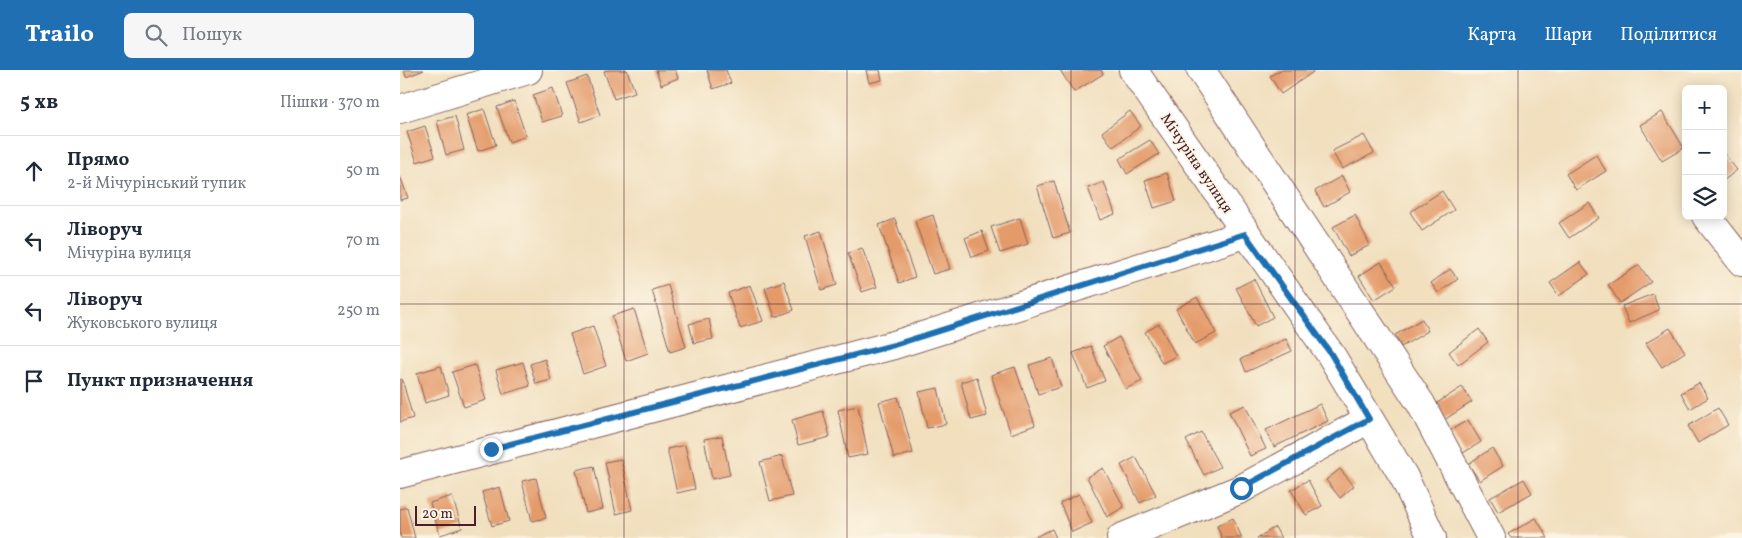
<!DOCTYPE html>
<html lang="uk">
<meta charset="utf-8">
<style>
body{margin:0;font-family:Vollkorn,serif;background:#f6f6f7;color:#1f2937}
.controls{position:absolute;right:15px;top:15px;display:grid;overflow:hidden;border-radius:8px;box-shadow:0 2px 12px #0003}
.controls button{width:45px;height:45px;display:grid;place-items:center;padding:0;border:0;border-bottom:1px solid #e0e1e3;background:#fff;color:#1f2937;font:25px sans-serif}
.scale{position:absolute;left:15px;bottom:12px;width:61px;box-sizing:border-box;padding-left:5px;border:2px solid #4a1f2b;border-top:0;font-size:14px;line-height:18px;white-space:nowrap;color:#4a1f2b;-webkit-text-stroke:4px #fcf5e5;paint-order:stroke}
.stop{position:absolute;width:15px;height:15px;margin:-11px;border:4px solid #1f6fb2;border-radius:50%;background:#fff}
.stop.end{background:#1f6fb2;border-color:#fff;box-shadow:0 1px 5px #0008}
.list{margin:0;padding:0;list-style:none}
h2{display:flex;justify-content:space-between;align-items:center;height:65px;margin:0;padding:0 20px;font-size:21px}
h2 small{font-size:16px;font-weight:400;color:#747a83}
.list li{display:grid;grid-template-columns:32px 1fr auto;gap:15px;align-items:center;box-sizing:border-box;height:70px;padding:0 20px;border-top:1px solid #e0e1e3}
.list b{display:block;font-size:19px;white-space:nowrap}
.list p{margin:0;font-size:16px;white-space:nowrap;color:#747a83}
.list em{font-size:16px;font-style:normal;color:#747a83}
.icon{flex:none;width:28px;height:28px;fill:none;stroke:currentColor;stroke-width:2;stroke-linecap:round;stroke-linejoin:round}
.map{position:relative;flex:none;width:1342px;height:468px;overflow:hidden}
header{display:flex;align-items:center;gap:30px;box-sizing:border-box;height:70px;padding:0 25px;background:#1f6fb2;color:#fff}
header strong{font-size:24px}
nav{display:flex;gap:28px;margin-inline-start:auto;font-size:18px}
.search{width:350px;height:45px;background:#f6f6f7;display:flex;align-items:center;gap:12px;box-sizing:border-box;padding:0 18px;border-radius:8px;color:#747a83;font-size:19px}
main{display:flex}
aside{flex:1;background:#fff}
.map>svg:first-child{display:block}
.building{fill:#e49a69}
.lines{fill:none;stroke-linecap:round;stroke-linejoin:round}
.minor-casing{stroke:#84625e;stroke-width:30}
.minor{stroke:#fff;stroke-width:28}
.route{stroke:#1f6fb2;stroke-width:6}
.grid{fill:none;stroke:#4a1f2b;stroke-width:1;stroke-opacity:0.55}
.labels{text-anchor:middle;stroke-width:4;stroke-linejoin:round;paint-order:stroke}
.street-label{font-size:15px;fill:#4a1f2b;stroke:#fcf5e5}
</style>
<header>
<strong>Trailo</strong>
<div class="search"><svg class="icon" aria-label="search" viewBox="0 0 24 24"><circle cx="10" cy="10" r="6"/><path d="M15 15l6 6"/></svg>Пошук</div>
<nav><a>Карта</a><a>Шари</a><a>Поділитися</a></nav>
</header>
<main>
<aside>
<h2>5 хв<small>Пішки · 370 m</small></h2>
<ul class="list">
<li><svg class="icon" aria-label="ahead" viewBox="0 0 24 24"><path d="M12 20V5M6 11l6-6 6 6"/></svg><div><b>Прямо</b><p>2-й Мічурінський тупик</p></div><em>50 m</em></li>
<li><svg class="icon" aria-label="left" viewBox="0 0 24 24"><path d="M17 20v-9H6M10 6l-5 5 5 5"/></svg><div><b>Ліворуч</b><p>Мічуріна вулиця</p></div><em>70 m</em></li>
<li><svg class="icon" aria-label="left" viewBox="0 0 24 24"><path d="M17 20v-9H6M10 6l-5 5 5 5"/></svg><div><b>Ліворуч</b><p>Жуковського вулиця</p></div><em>250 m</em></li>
<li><svg class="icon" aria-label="arrive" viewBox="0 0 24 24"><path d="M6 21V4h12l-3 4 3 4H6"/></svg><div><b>Пункт призначення</b></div></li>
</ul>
</aside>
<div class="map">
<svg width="1342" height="468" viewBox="0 0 1342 468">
<rect width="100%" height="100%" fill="#fcf5e5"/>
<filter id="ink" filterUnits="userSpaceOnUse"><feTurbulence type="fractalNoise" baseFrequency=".02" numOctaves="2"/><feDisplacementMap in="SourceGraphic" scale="10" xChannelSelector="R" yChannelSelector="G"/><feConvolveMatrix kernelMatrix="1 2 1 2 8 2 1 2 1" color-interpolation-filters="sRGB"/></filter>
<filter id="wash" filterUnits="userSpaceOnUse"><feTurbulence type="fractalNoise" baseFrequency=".0096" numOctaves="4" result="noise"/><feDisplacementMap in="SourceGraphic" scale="20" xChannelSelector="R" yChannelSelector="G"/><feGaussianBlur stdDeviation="1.12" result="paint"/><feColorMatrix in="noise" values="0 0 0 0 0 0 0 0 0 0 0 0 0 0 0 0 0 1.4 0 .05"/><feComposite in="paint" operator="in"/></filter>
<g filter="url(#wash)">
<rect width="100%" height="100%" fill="#f1dfbe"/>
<g id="blocks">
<path class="building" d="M 4,0 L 24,0 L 6,7 Z
M 208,0 L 227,0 L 235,22 L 214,29 L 204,1 Z
M 256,0 L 275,0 L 278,8 L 261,15 Z
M 307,0 L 326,0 L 331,13 L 313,19 Z
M 466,0 L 480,0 L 482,10 L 469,13 Z
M 660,0 L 701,0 L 703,4 L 674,22 Z
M 880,0 L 912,0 L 913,2 L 881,24 L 870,6 Z
M 187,6 L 200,45 L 181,52 L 167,13 Z
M 153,18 L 162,46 L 142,52 L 133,25 Z
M 114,31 L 126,66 L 109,72 L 97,37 Z
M 84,39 L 96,75 L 78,81 L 66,45 Z
M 730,41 L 741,56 L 713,77 L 702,62 Z
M 1262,42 L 1284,78 L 1262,91 L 1240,55 Z
M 55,46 L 64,80 L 46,85 L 37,51 Z
M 25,56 L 35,86 L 17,92 L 7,62 Z
M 964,65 L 974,83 L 942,99 L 932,81 Z
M 750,70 L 759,84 L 727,104 L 719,89 Z
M 1323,82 L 1337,100 L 1323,111 Z
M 1196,85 L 1206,101 L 1176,120 L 1166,104 Z
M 767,103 L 776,131 L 754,138 L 745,110 Z
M 0,106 L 8,128 L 0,130 Z
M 942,106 L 950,122 L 924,137 L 915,121 Z
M 654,111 L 670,163 L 653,168 L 637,116 Z
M 704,112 L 715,144 L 700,150 L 688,118 Z
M 1042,121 L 1054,140 L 1022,161 L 1010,142 Z
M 1189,133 L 1199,148 L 1169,168 L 1159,153 Z
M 533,145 L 550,199 L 533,204 L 515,151 Z
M 955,145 L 970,175 L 949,186 L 933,157 Z
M 620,148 L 628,174 L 600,183 L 591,157 Z
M 495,149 L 515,207 L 499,213 L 479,155 Z
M 421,161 L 437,215 L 421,220 L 405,166 Z
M 582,161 L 589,181 L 572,187 L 565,168 Z
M 462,178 L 477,217 L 462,222 L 448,183 Z
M 981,192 L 996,216 L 974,230 L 959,206 Z
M 1180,192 L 1189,204 L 1159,226 L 1150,213 Z
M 1239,195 L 1251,212 L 1220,233 L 1208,215 Z
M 1050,199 L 1058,209 L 1038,223 L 1031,213 Z
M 854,209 L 873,247 L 856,256 L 836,218 Z
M 384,211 L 394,240 L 375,247 L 365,218 Z
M 268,215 L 286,277 L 270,282 L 252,220 Z
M 350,215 L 363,251 L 340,258 L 328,223 Z
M 1253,224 L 1259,240 L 1229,253 L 1222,236 Z
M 797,227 L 816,263 L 795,274 L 776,239 Z
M 234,239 L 248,283 L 226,291 L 212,246 Z
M 309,249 L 313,269 L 294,273 L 289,254 Z
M 1022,249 L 1028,261 L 1001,277 L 995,265 Z
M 759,254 L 776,286 L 762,293 L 745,262 Z
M 193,256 L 206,296 L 183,304 L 170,264 Z
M 1270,258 L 1285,282 L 1262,297 L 1246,273 Z
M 1079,259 L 1088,272 L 1058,295 L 1049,282 Z
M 719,267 L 742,311 L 726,319 L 703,276 Z
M 886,269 L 892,281 L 846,302 L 841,289 Z
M 691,276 L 705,311 L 687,318 L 673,283 Z
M 652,288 L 661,317 L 638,324 L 629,295 Z
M 145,289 L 151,310 L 136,314 L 130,294 Z
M 123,292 L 130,316 L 103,324 L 96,300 Z
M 75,295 L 86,330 L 64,337 L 52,302 Z
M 41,296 L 49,325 L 25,333 L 17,303 Z
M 615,297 L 635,355 L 611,364 L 591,305 Z
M 577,307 L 587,346 L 571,350 L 561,312 Z
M 2,309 L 13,348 L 0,352 L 0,310 Z
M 1299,313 L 1308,328 L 1290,339 L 1281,323 Z
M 1062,317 L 1072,332 L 1044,350 L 1034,335 Z
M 538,318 L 546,354 L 527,358 L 519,322 Z
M 498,327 L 513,383 L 494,388 L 479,332 Z
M 920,334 L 928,351 L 874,377 L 866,360 Z
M 845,335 L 866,379 L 850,386 L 829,342 Z
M 458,336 L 468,384 L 448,388 L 438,340 Z
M 1318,338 L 1328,355 L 1298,373 L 1288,356 Z
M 423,341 L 430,367 L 398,375 L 392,350 Z
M 1068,350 L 1081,372 L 1063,383 L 1049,361 Z
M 801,362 L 820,397 L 804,405 L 786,370 Z
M 322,366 L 330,405 L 312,409 L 304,369 Z
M 285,375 L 295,419 L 277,423 L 267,379 Z
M 1092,378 L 1103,396 L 1080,411 L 1068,394 Z
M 382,386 L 392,426 L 370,431 L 360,392 Z
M 736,387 L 756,425 L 740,433 L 721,395 Z
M 221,389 L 232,440 L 216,444 L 205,392 Z
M 194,396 L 203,439 L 186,443 L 176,400 Z
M 703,398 L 724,437 L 707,447 L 687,407 Z
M 940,399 L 954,416 L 940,428 L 926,410 Z
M 136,408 L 146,448 L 132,451 L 122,411 Z
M 1124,409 L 1132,423 L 1098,442 L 1090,428 Z
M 908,410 L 922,436 L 906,445 L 891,420 Z
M 100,417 L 109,451 L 92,456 L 82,422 Z
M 679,424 L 692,453 L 672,462 L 660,433 Z
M 52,426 L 62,458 L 40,465 L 30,433 Z
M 7,437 L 15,468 L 1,468 L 0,465 L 0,439 Z
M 833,448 L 842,468 L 822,468 L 817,456 Z
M 1136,448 L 1148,468 L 1111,468 L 1108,464 Z
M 875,457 L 881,468 L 857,468 Z
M 652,459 L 656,468 L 633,468 Z"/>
</g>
</g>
<g filter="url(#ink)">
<use href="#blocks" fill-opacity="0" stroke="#84625e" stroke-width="1"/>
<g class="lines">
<g class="minor-casing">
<path id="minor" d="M 733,0 L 931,285 L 1004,407 L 1032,468
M 801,0 L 1021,334 L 1091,468
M 0,39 L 128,0
M 1306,146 L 1342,192
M 0,404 L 494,275 L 845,164
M 721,468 L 841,419 L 969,349"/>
</g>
<use href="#minor" class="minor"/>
</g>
</g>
<g class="lines" filter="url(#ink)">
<path class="route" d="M 91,379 L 494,275 L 845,164 L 931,284 L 969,349 L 841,418"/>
</g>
<path class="grid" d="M 224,0 L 224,468M 447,0 L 447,468M 671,0 L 671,468M 895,0 L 895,468M 1118,0 L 1118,468M 0,234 L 1342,234"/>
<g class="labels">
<g class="street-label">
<text transform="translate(797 93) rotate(56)" y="5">Мічуріна вулиця</text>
</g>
</g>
</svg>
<div class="controls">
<button>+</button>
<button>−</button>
<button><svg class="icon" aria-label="layers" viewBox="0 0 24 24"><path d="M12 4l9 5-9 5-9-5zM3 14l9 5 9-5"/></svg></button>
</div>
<div class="scale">20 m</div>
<div class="stop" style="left:841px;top:418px"></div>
<div class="stop end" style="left:91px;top:379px"></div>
</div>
</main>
